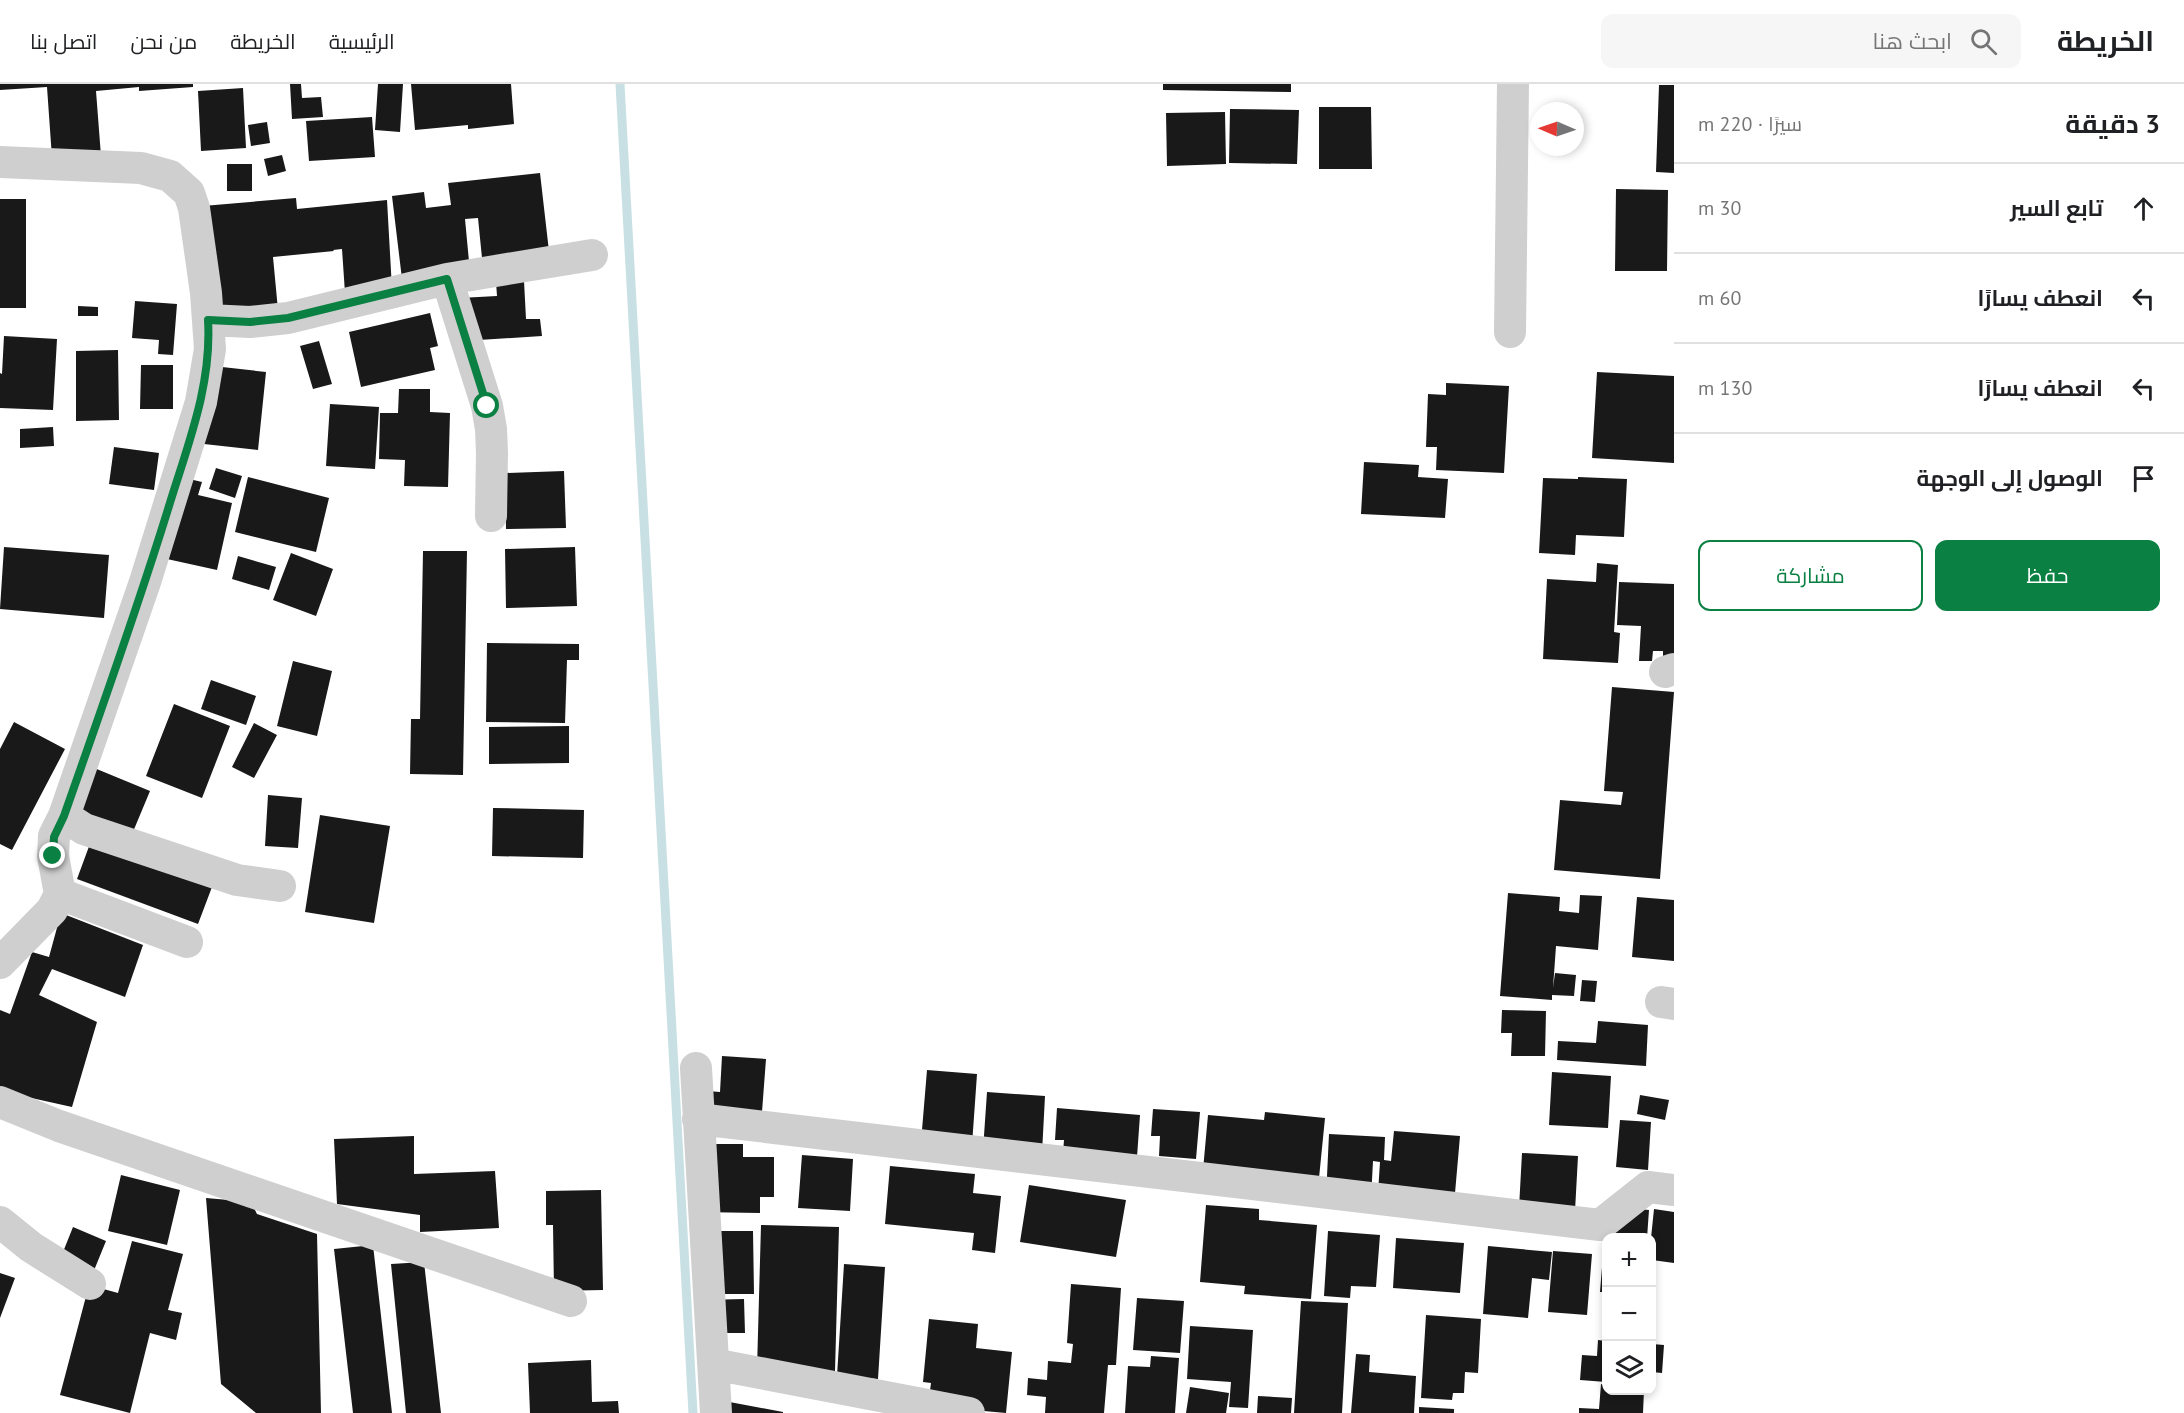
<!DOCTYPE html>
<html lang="ar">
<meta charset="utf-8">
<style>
body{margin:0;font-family:"PT Sans",Cairo,sans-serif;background:#f6f6f6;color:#202124;direction:rtl}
.controls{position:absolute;right:18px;bottom:18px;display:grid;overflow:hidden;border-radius:12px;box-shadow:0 3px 9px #0003}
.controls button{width:54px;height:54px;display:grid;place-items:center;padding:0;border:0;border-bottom:2px solid #e0e0e0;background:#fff;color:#202124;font:30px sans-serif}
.compass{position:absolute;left:1530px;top:18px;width:54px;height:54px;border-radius:50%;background:#fff;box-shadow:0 3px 9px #0003;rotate:272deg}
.stop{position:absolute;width:18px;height:18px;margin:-14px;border:4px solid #0b8043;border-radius:50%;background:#fff}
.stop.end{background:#0b8043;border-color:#fff;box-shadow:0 2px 6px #0008}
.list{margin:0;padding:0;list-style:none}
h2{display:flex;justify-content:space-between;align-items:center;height:78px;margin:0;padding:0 24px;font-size:26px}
h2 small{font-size:20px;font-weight:400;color:#757577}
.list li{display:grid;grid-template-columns:39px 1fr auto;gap:18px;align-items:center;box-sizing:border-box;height:90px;padding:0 24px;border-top:2px solid #e0e0e0}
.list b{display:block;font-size:22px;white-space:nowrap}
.list em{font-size:20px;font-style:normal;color:#757577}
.actions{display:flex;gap:12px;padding:18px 24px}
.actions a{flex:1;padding:14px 0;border:2px solid #0b8043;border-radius:12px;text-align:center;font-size:21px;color:#0b8043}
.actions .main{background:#0b8043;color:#fff}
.icon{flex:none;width:33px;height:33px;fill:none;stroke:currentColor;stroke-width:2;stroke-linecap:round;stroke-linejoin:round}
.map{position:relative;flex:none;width:1674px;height:1329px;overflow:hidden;direction:ltr}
header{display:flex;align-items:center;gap:36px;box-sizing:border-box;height:84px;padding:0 30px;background:#fff;border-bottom:2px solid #e0e0e0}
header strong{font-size:28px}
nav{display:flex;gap:33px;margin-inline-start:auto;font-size:21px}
.search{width:420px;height:54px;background:#f6f6f6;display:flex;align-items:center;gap:15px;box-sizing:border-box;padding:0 21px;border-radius:12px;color:#757577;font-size:22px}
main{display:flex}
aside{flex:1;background:#fff}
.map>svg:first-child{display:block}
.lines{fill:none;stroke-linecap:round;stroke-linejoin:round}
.stream{stroke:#c8e0e4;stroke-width:9}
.building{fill:#191919}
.street{stroke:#cfcfcf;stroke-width:32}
.route{stroke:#0b8043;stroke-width:8}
</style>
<header>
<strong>الخريطة</strong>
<div class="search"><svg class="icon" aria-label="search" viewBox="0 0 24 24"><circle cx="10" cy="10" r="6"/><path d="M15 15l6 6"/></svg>ابحث هنا</div>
<nav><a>الرئيسية</a><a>الخريطة</a><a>من نحن</a><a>اتصل بنا</a></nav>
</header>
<main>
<aside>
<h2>3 دقيقة<small>سيرًا · 220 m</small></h2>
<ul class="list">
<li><svg class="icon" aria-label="ahead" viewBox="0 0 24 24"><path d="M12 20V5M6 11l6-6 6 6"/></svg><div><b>تابع السير</b></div><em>30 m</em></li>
<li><svg class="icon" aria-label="left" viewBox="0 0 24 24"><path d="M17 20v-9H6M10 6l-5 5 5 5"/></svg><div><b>انعطف يسارًا</b></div><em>60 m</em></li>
<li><svg class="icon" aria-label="left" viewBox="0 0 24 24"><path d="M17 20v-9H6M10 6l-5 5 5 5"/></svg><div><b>انعطف يسارًا</b></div><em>130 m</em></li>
<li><svg class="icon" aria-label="arrive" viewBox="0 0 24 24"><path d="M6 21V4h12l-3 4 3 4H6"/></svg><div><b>الوصول إلى الوجهة</b></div></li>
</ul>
<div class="actions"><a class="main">حفظ</a><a>مشاركة</a></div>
</aside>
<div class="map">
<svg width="1674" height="1329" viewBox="0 0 1674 1329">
<rect width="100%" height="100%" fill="#fff"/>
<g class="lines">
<path class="stream" d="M 620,0 L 693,1329"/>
</g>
<path class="building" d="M 0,0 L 193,0 L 193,3 L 139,7 L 139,3 L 96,7 L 102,85 L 53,88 L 47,3 L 0,6 Z
M 290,0 L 301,0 L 302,14 L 321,13 L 323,33 L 292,35 Z
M 378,0 L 403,0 L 400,48 L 375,46 Z
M 411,0 L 511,0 L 514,40 L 468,45 L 468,41 L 415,46 Z
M 1163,0 L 1291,0 L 1291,8 L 1163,6 Z
M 1659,1 L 1674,1 L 1674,89 L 1656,88 Z
M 243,4 L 246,64 L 201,67 L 198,7 Z
M 1319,23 L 1371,23 L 1372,85 L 1319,85 Z
M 1230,25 L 1299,26 L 1297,80 L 1229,79 Z
M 1225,28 L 1226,80 L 1167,82 L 1166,29 Z
M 372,33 L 375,73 L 309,77 L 306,37 Z
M 267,38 L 270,59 L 251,62 L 248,41 Z
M 282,71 L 286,87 L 268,92 L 264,75 Z
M 227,80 L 252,80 L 252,107 L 227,107 Z
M 540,89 L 550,176 L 483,184 L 478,134 L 465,135 L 470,188 L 402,195 L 392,112 L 424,108 L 426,124 L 451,121 L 448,99 Z
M 1616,105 L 1668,106 L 1667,187 L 1615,187 Z
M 296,114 L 297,125 L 387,116 L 392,205 L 345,209 L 342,165 L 333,166 L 334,167 L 273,173 L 278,226 L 212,232 L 203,122 Z
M 0,115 L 26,115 L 26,224 L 0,224 Z
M 524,197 L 526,235 L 540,235 L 542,252 L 463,257 L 460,214 L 497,212 L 496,198 Z
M 135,217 L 177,220 L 173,271 L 158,270 L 159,256 L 132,254 Z
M 78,222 L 98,223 L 98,232 L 78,232 Z
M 430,229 L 438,262 L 430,264 L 435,286 L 361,303 L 349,248 Z
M 4,252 L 57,255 L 53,326 L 0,324 L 0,289 L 2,290 Z
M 319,257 L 332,300 L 313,305 L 300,262 Z
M 118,266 L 119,336 L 76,337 L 76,267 Z
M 141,281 L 173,281 L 173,325 L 140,325 Z
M 213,282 L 266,288 L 258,366 L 204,360 Z
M 1597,288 L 1674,292 L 1674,379 L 1592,374 Z
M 1446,299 L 1509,302 L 1504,389 L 1436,386 L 1437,363 L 1426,363 L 1428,310 L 1446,311 Z
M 399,305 L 430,305 L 430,328 L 450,329 L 448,403 L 404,402 L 405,376 L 379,375 L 380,329 L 398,329 Z
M 330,320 L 379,323 L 375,385 L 326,382 Z
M 53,343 L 54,362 L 20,364 L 20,345 Z
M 114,363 L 159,369 L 154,406 L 109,400 Z
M 1364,378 L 1419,381 L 1418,393 L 1448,395 L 1445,434 L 1361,430 Z
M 216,384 L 242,392 L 235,414 L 209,405 Z
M 564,387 L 566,444 L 506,445 L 505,389 Z
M 248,393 L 329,414 L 316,468 L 235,448 Z
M 1578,393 L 1627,395 L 1624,453 L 1576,451 L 1575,471 L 1539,469 L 1543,394 L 1578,395 Z
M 185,394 L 202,398 L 198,411 L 232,419 L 217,486 L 167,475 Z
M 4,463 L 109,471 L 104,534 L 0,525 Z
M 575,463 L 577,522 L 506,524 L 505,465 Z
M 423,467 L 467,467 L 463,691 L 410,690 L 411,635 L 420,635 Z
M 291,469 L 333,485 L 316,532 L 273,516 Z
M 238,472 L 276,483 L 269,506 L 232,495 Z
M 1597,479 L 1618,481 L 1614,548 L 1620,549 L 1618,579 L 1543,575 L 1547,495 L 1596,498 Z
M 1619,498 L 1674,500 L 1674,582 L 1663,582 L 1663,567 L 1653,567 L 1652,577 L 1639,577 L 1641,542 L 1617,541 Z
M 487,559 L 579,560 L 579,576 L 567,576 L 565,639 L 486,638 Z
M 293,577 L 332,587 L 317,652 L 277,642 Z
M 211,596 L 256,612 L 246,641 L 201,625 Z
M 1612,603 L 1674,608 L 1660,795 L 1554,786 L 1560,716 L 1621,721 L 1623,708 L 1604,707 Z
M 174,620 L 230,642 L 202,714 L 146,692 Z
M 14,638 L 65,665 L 12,766 L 0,760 L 0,665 Z
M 254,639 L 277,651 L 254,694 L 232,683 Z
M 569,642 L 569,679 L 489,680 L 489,643 Z
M 87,681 L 150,707 L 125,767 L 62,741 Z
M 268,711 L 302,714 L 298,764 L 265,762 Z
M 493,724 L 584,726 L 583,774 L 492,772 Z
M 320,731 L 390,742 L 374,839 L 305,828 Z
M 91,757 L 212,803 L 198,840 L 77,795 Z
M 1508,809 L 1560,813 L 1559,827 L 1579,829 L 1580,811 L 1602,812 L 1598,866 L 1556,862 L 1553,904 L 1555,889 L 1576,891 L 1574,912 L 1552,911 L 1552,916 L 1500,912 Z
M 1637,813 L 1674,816 L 1674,877 L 1632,873 Z
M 61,829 L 143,861 L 125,913 L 52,885 L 39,911 L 97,938 L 72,1023 L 0,1007 L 0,926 L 10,930 L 32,868 L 49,873 Z
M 1582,896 L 1597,897 L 1595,918 L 1580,917 Z
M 1502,926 L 1546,927 L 1545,972 L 1511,972 L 1512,949 L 1501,949 Z
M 1598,937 L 1648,941 L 1646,982 L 1557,976 L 1558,957 L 1596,959 Z
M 722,972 L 766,975 L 761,1041 L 693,1036 L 695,1006 L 720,1008 Z
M 927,986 L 977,990 L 972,1061 L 921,1058 Z
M 1552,988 L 1611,992 L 1608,1044 L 1549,1041 Z
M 987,1008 L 1045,1012 L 1042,1069 L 983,1066 Z
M 1640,1011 L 1669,1016 L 1665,1036 L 1637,1030 Z
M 1057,1024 L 1140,1031 L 1136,1087 L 1062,1081 L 1064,1056 L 1055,1056 Z
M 1153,1025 L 1200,1028 L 1196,1075 L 1159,1072 L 1160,1052 L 1151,1052 Z
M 1265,1028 L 1325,1034 L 1317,1114 L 1202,1097 L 1208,1031 L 1264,1036 Z
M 1620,1036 L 1651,1038 L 1648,1086 L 1616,1083 Z
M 1394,1047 L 1460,1052 L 1453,1132 L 1378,1109 L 1380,1078 L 1373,1077 L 1371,1115 L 1326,1113 L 1329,1050 L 1385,1053 L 1384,1076 L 1391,1077 Z
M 414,1052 L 414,1090 L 495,1087 L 499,1144 L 420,1148 L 420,1131 L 337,1120 L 334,1055 Z
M 699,1060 L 743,1060 L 743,1073 L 774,1073 L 774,1113 L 760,1113 L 760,1129 L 698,1128 Z
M 1522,1069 L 1578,1072 L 1575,1127 L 1519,1124 Z
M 802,1071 L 853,1075 L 850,1127 L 798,1124 Z
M 890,1082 L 975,1090 L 973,1109 L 1001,1112 L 995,1169 L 972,1166 L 974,1149 L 885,1140 Z
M 121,1091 L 180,1106 L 167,1161 L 108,1147 Z
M 1029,1101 L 1126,1116 L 1116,1173 L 1020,1158 Z
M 601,1106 L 603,1206 L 554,1207 L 553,1141 L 546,1141 L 546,1107 Z
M 206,1114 L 229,1116 L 254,1124 L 257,1130 L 317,1150 L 321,1329 L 256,1329 L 221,1300 Z
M 1206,1121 L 1259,1125 L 1259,1136 L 1317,1141 L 1311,1215 L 1244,1210 L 1245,1202 L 1200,1198 Z
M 1607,1122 L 1649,1126 L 1647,1154 L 1606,1154 L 1606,1208 L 1600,1208 Z
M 1654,1125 L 1674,1128 L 1674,1179 L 1652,1176 L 1651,1154 Z
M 761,1141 L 839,1143 L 835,1287 L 757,1285 Z
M 73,1143 L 106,1157 L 86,1206 L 53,1193 Z
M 700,1147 L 753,1147 L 754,1210 L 699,1210 Z
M 1328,1147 L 1380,1151 L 1376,1203 L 1351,1202 L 1350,1214 L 1324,1212 Z
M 1396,1154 L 1464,1159 L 1460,1209 L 1393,1204 Z
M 132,1157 L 183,1170 L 168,1226 L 182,1229 L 176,1256 L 150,1249 L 130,1329 L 60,1311 L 89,1201 L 118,1209 Z
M 373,1161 L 392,1329 L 353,1329 L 334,1165 Z
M 1488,1162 L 1552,1168 L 1549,1196 L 1532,1194 L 1528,1234 L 1483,1230 Z
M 1553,1167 L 1592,1170 L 1587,1231 L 1548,1228 Z
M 424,1178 L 441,1329 L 406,1329 L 391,1180 Z
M 844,1180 L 885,1183 L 878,1295 L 837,1292 Z
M 0,1189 L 15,1194 L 0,1234 Z
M 1071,1200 L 1121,1204 L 1116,1281 L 1108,1281 L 1104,1329 L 1045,1329 L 1046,1313 L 1027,1311 L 1028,1294 L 1047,1296 L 1048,1277 L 1071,1279 L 1073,1260 L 1067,1259 Z
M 1137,1214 L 1184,1217 L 1180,1269 L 1133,1266 Z
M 744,1215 L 745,1249 L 721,1249 L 702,1216 Z
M 1301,1217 L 1348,1219 L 1342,1329 L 1294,1329 Z
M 1426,1231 L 1481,1235 L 1478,1289 L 1465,1288 L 1464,1309 L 1453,1309 L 1452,1316 L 1421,1314 Z
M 929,1235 L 978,1240 L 976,1264 L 1012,1268 L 1006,1329 L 928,1322 L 931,1299 L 923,1298 Z
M 1190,1242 L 1253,1246 L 1248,1324 L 1229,1323 L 1231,1298 L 1187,1295 Z
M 1598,1256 L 1606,1257 L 1606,1298 L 1580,1296 L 1582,1271 L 1597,1272 Z
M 1652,1260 L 1664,1261 L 1662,1289 L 1652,1288 Z
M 1356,1270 L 1370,1271 L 1369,1288 L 1416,1292 L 1414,1329 L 1351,1329 Z
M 1151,1272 L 1179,1274 L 1175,1329 L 1125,1329 L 1128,1282 L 1150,1283 Z
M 591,1276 L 592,1318 L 618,1317 L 619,1329 L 530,1329 L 528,1279 Z
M 1601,1300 L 1606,1301 L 1606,1306 L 1644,1306 L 1643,1329 L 1579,1329 L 1579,1324 L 1599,1325 Z
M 1190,1303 L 1229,1309 L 1226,1329 L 1186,1329 Z
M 1258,1312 L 1292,1314 L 1291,1329 L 1257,1329 Z
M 719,1316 L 783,1328 L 783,1329 L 717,1329 Z
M 1419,1323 L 1454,1325 L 1454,1329 L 1419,1329 Z"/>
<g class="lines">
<path class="street" d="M 0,78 L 141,84 L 170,92 L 189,109 L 194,124 L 206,209 L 210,265 L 201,318 L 145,498 L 64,732 L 54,752 L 53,772 L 60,810 L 52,826 L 0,879
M 447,195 L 592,171
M 208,236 L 250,238 L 288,234 L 447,195 L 487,322 L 491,345 L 492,369 L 491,432
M 1510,248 L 1513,0
M 1665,588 L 1674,585
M 64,732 L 84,745 L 237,796 L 280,802
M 60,810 L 187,858
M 1661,918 L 1674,920
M 696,984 L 716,1329
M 0,1018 L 59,1042 L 571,1217
M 698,1035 L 1600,1141 L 1648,1103 L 1674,1106
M 0,1138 L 31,1163 L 90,1200
M 713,1280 L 969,1329"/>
</g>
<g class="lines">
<path class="route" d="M 53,772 L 54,753 L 64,732 C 100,629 137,526 169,422 C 188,360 212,301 208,236 L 250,238 L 288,234 L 447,195 L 487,322"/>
</g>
</svg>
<div class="controls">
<button>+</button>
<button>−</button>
<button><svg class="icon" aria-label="layers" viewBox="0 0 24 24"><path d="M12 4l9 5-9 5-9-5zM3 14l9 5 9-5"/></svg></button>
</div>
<svg class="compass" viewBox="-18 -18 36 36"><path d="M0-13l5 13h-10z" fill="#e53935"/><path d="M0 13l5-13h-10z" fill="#757577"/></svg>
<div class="stop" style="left:487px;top:322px"></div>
<div class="stop end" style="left:53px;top:772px"></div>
</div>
</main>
